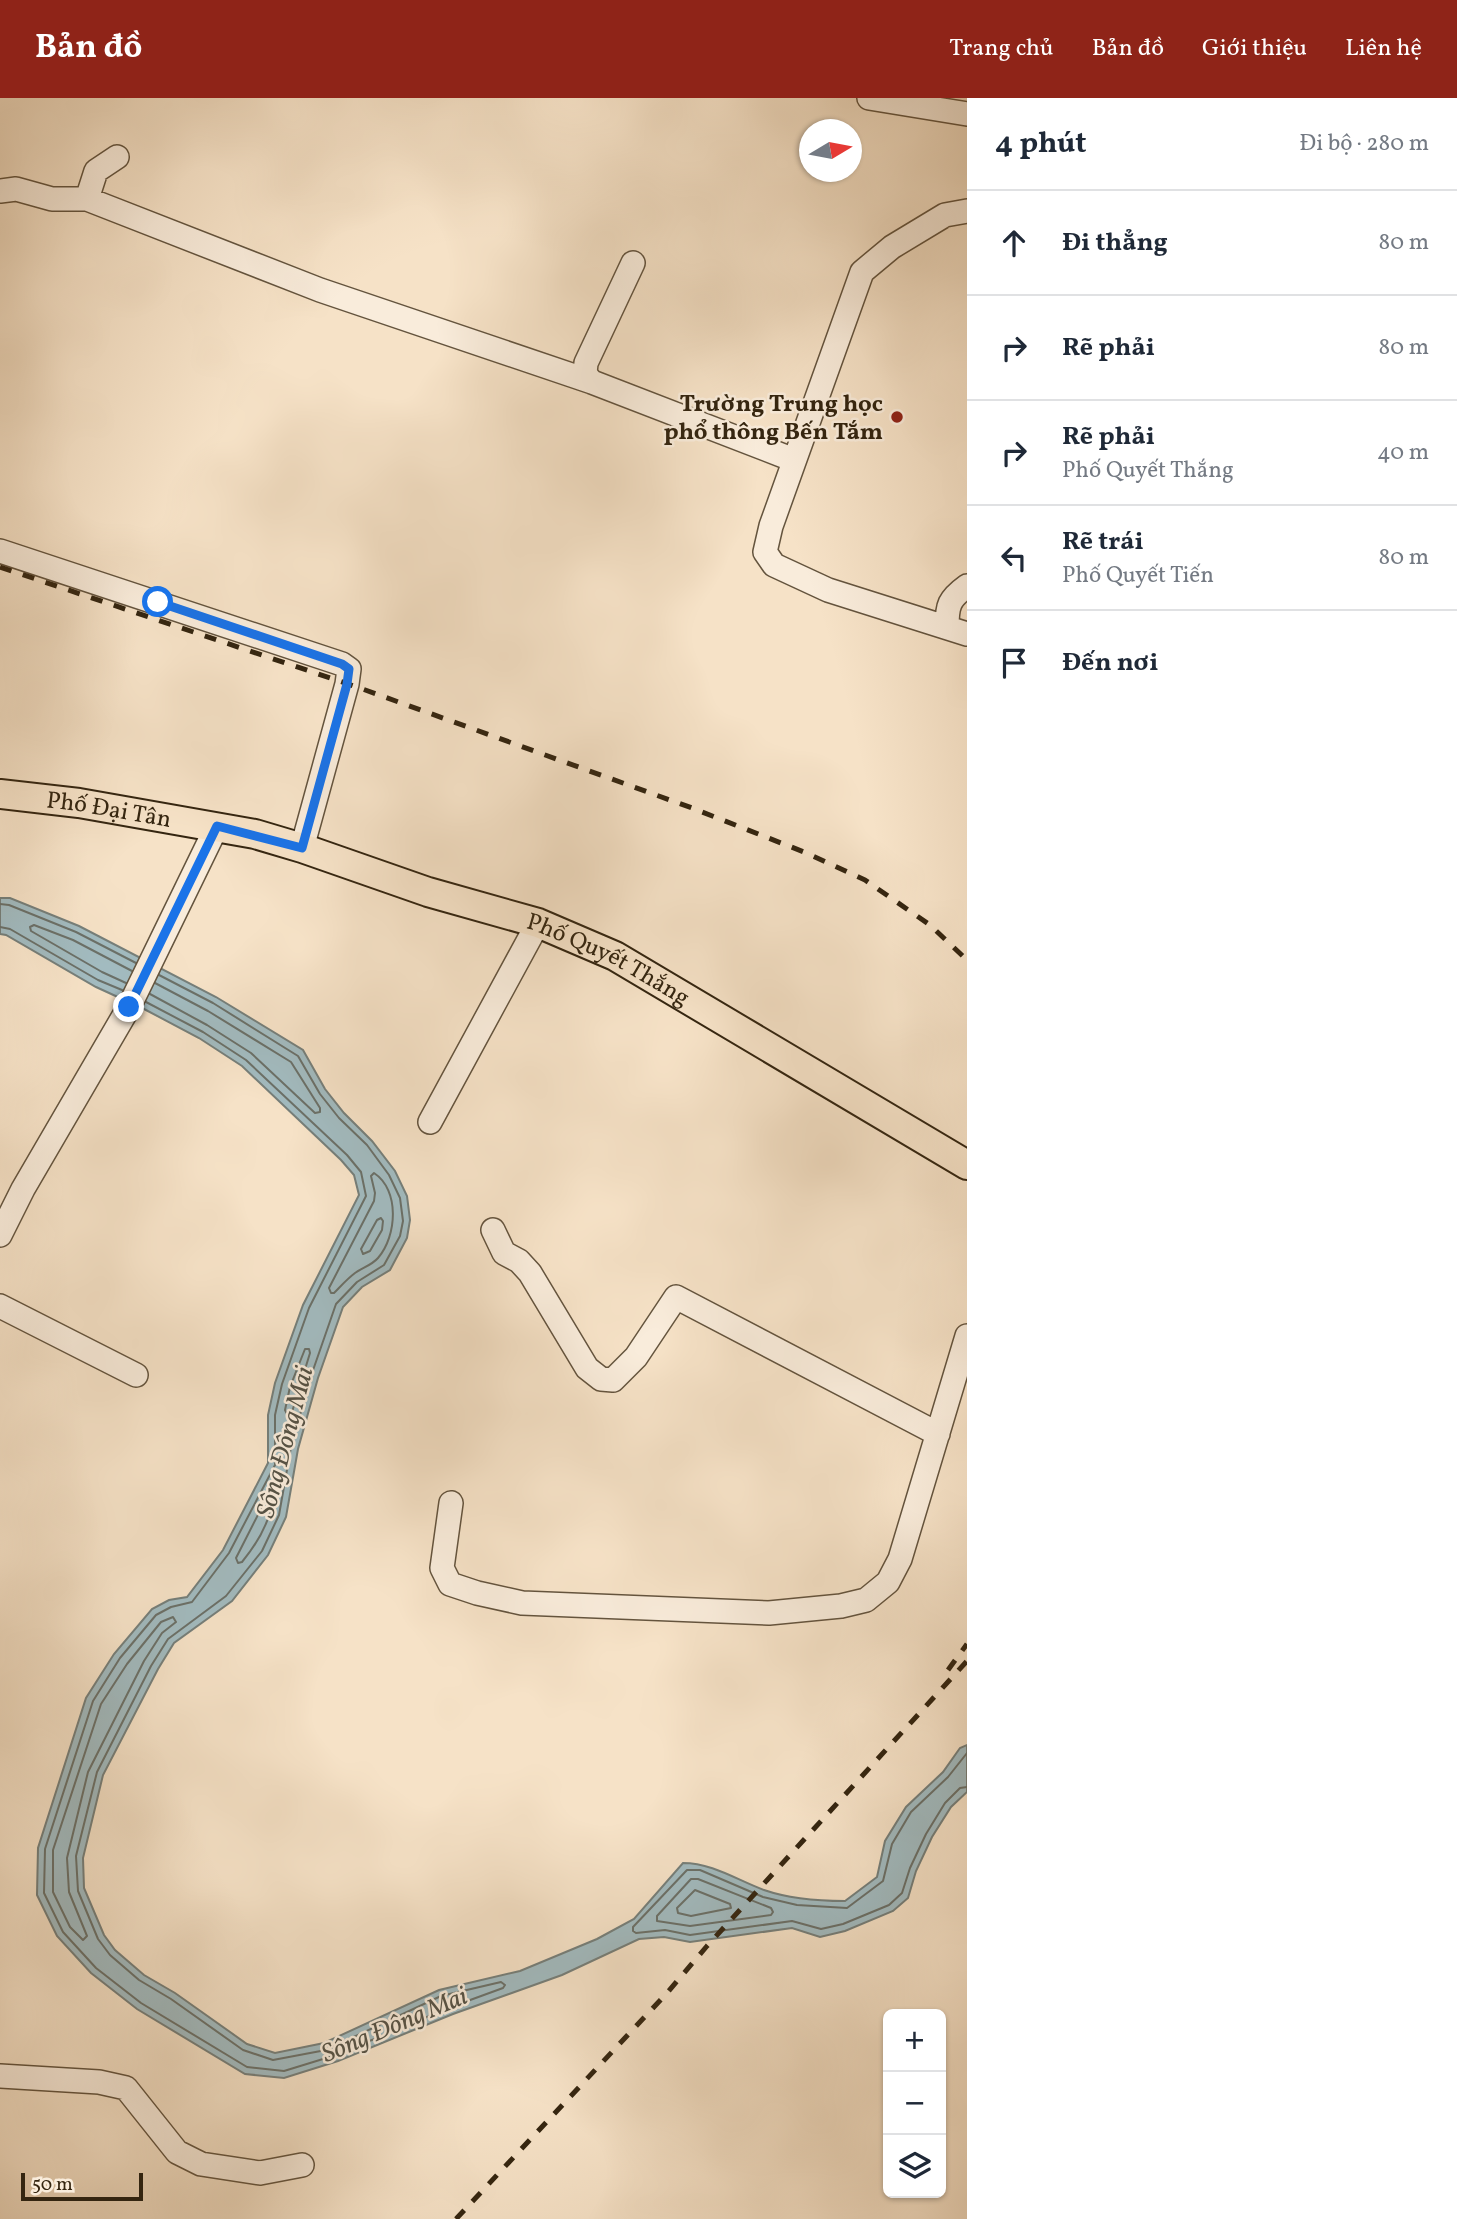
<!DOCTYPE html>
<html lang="vi">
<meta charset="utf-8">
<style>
body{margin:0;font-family:Vollkorn,serif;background:#f2f2f3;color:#1f2937}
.controls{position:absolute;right:21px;bottom:21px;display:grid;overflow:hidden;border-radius:10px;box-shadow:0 2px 5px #0004}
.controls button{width:63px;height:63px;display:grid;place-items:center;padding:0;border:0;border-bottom:2px solid #e0e1e3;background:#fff;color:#1f2937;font:35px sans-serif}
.compass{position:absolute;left:799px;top:21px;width:63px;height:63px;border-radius:50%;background:#fff;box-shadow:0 2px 5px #0004;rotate:80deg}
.scale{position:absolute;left:21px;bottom:18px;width:122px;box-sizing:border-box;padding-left:7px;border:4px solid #342510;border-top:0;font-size:19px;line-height:24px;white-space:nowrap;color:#342510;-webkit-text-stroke:5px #f9ecdb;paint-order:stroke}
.stop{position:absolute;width:21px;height:21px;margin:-16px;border:5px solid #1a73e8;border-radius:50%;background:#fff}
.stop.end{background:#1a73e8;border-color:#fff;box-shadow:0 2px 7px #0008}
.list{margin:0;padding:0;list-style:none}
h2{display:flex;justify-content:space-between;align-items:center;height:91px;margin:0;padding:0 28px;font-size:30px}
h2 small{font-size:23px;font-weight:400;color:#747a83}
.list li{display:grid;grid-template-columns:46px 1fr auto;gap:21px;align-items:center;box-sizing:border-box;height:105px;padding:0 28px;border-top:2px solid #e0e1e3}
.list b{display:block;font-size:26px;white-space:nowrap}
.list p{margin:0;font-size:23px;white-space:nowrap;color:#747a83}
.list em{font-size:23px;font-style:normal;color:#747a83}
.icon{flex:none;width:38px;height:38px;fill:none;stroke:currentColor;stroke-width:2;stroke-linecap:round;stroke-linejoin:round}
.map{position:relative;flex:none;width:967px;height:2121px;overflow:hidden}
header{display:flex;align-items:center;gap:42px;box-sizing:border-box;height:98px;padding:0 35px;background:#8f2418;color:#fff}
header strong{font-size:33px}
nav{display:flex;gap:38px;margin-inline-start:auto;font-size:24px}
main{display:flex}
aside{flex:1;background:#fff}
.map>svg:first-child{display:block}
.water{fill:#a2bbc0;stroke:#767f7a;stroke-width:2}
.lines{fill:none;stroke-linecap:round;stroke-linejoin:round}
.shore{stroke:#6b7068;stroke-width:2}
.minor-casing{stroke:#64543e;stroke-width:26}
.major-casing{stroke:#342510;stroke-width:32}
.minor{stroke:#f9ecdb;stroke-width:23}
.major{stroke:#f6e2c7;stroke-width:28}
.rail{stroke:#342510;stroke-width:5;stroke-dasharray:12 12;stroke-linecap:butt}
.route{stroke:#1a73e8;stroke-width:9}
.poi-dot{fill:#8f2418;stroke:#f9ecdb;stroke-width:2.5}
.labels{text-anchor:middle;stroke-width:5;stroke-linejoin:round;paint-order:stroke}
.poi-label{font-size:24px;font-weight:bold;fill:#342510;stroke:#f9ecdb;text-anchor:end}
.street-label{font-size:24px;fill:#342510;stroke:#f9ecdb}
.water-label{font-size:26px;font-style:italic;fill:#555245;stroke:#f9ecdb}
</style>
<header>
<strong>Bản đồ</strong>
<nav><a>Trang chủ</a><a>Bản đồ</a><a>Giới thiệu</a><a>Liên hệ</a></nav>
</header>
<main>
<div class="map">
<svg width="967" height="2121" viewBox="0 0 967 2121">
<rect width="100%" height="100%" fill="#f6e2c7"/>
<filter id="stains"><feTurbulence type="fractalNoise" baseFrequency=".00286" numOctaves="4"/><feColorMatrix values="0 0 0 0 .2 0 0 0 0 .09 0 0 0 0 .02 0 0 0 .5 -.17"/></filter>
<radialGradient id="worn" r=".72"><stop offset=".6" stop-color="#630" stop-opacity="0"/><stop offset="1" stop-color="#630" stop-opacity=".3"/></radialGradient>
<path class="water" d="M 0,800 L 10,800 L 79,828 L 216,899 L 303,952 L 325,991 L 344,1015 L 372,1043 L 395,1073 L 407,1098 L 410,1122 L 407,1140 L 390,1172 L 362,1189 L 343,1209 L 318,1280 L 298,1351 L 286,1419 L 268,1457 L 232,1503 L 174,1545 L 158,1571 L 103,1677 L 83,1760 L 84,1790 L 104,1837 L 115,1852 L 144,1877 L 175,1895 L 247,1946 L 275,1955 L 324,1945 L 439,1892 L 520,1873 L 597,1841 L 634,1821 L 683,1765 C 712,1765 737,1782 764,1792 C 790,1801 817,1803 845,1803 L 877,1779 L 885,1743 L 906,1709 L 943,1674 L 960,1650 L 967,1647 L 967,1694 L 951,1709 L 932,1739 L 916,1773 L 908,1800 L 893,1813 L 845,1833 L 820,1839 L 792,1830 L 690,1844 L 664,1839 L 639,1841 L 562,1877 L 453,1916 L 338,1963 L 284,1980 L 245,1976 L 137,1911 L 91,1875 L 57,1838 L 37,1797 L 38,1750 L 86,1600 L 114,1556 L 152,1511 L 169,1502 L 187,1499 L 223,1452 L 268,1365 L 268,1317 L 275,1285 L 303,1207 L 359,1097 L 354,1077 L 341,1062 L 242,968 L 199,940 L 144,911 L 96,889 L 6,837 L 0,836 Z"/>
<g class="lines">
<path class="shore" d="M 0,806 L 9,807 L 76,834 L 136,865
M 0,829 L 10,831 L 98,882 L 122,892
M 126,885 L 102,874 L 31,833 L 30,829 L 34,827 L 73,842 L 132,873
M 150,896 L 207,927 L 251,955 L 315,1015 L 320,1014 L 320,1010 L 291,964 L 208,913 L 155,885
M 146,904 L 203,934 L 246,962 L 347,1057 L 361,1074 L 366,1098 L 309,1210 L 282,1286 L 275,1317 L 275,1367 L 229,1455 L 192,1504 L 171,1509 L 156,1517 L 120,1560 L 93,1603 L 45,1751 L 44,1795 L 63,1834 L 96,1870 L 141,1905 L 247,1969 L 284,1973 L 336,1957 L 451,1909 L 503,1890 L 505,1887 L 501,1884 L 441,1898 L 326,1952 L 273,1962 L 243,1952 L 171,1901 L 139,1882 L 110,1857 L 98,1841 L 78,1793 L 76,1758 L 97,1674 L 151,1568 L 168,1541 L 226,1498 L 262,1453 L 279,1417 L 291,1349 L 311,1278 L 336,1206 L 357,1184 L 384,1167 L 400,1138 L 403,1123 L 400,1100 L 389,1077 L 367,1047 L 339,1020 L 320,996 L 298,958 L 213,905 L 159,877
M 374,1075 C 400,1092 397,1138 378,1160 C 372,1167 362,1170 355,1175 C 347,1181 341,1188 334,1195 L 331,1195 L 329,1190 L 374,1103 L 375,1095 L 371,1078 Z
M 381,1120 L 383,1123 L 382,1132 L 370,1153 L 363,1156 L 361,1151 L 377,1122 Z
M 305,1251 L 309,1251 L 310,1255 L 292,1314 L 287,1316 L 285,1312 L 290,1289 Z
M 270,1400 L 272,1404 C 269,1426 256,1447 242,1464 L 238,1465 L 236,1460 L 266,1401 Z
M 173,1519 L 176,1524 L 162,1535 L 144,1563 L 88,1674 L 67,1760 L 69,1794 L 87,1838 L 83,1842 L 70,1829 L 53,1794 L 53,1752 L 101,1606 L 127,1566 L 161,1524 Z
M 967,1655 L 948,1679 L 911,1714 L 892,1746 L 883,1783 L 847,1810 L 797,1807 L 763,1799 L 700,1772 L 687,1772 L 633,1829 L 633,1833 L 636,1835 L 665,1832 L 690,1837 L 792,1823 L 821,1831 L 843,1826 L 889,1807 L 902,1795 L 910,1770 L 926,1736 L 945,1705 L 960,1690 L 967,1689
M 691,1781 L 698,1781 L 771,1810 L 773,1814 L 771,1817 L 690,1828 L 657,1823 L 657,1818 Z
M 695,1792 L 730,1806 L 731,1810 L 691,1818 L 678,1815 L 677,1810 Z"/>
<g class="minor-casing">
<path id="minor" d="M 869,0 L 967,16
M 0,93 L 16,91 L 52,101 L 87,101 L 320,192 L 592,284
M 87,101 L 96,73 L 117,59
M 967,113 L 945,117 L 892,149 L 862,174 L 771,428 L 765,454 L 774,467 L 828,492 L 967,536
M 633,165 L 586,265 L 585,276 L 592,284 L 794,362
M 0,453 L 342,566 L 349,571 L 347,586 L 302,750
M 947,529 C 947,507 949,501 967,488
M 430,1024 L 538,825
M 493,1132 L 504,1155 L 519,1163 L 530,1175 L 587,1270 L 601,1281 L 613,1282 L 636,1259 L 676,1199 L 938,1336
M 0,1137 L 23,1091 L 129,909 L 217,728
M 0,1208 L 136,1277
M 451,1405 L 442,1470 L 450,1486 L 477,1495 L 522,1505 L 769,1515 L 841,1508 L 866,1502 L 888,1484 L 900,1461 L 967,1238
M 0,1978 L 99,1984 L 126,1990 L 177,2054 L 201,2066 L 260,2075 L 302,2067"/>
</g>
<g class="major-casing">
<g id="major">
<path id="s1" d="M 0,696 L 79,705 L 255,736 L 302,750 L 428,794 L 538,825 L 615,858 L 967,1067"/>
</g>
</g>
<use href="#minor" class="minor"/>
<use href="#major" class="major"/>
<path class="rail" d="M 0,469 L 357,589 L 692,710 L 804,754 L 865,782 L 930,827 L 967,862
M 948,1572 L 967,1546
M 456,2121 L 667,1895 L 707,1848 L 967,1563"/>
</g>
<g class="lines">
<path class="route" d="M 129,909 L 217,728 L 302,750 L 347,586 L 349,571 L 342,566 L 158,504"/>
</g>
<circle class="poi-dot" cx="897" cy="319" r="7"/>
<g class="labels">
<g class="poi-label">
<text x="883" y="313">Trường Trung học<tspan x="883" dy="28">phổ thông Bến Tắm</tspan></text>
</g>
<g class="street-label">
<text dy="8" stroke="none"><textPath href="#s1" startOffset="110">Phố Đại Tân</textPath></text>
<text dy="8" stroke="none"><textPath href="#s1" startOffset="634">Phố Quyết Thắng</textPath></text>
</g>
<g class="water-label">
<text transform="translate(284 1344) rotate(-75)" y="9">Sông Đông Mai</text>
<text transform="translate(394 1926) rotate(-23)" y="9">Sông Đông Mai</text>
</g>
</g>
<rect width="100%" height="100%" filter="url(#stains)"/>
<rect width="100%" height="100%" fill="url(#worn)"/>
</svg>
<div class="controls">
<button>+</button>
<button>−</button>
<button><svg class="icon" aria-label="layers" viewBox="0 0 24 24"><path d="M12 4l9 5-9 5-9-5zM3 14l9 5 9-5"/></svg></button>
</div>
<svg class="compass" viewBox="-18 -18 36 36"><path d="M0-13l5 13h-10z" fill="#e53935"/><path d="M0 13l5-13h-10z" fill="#747a83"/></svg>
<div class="scale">50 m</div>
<div class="stop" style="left:158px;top:504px"></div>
<div class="stop end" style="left:129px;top:909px"></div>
</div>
<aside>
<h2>4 phút<small>Đi bộ · 280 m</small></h2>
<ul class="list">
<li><svg class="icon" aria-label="ahead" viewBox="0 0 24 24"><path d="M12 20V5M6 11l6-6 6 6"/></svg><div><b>Đi thẳng</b></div><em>80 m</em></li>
<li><svg class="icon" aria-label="right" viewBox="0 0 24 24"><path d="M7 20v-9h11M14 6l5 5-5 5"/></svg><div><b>Rẽ phải</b></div><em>80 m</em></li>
<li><svg class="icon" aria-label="right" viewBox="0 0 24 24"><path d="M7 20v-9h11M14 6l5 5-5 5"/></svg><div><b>Rẽ phải</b><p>Phố Quyết Thắng</p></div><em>40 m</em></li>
<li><svg class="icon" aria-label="left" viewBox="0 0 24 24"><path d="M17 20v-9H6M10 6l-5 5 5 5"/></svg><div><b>Rẽ trái</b><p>Phố Quyết Tiến</p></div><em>80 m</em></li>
<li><svg class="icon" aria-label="arrive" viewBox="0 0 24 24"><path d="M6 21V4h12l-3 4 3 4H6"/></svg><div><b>Đến nơi</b></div></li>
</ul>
</aside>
</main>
